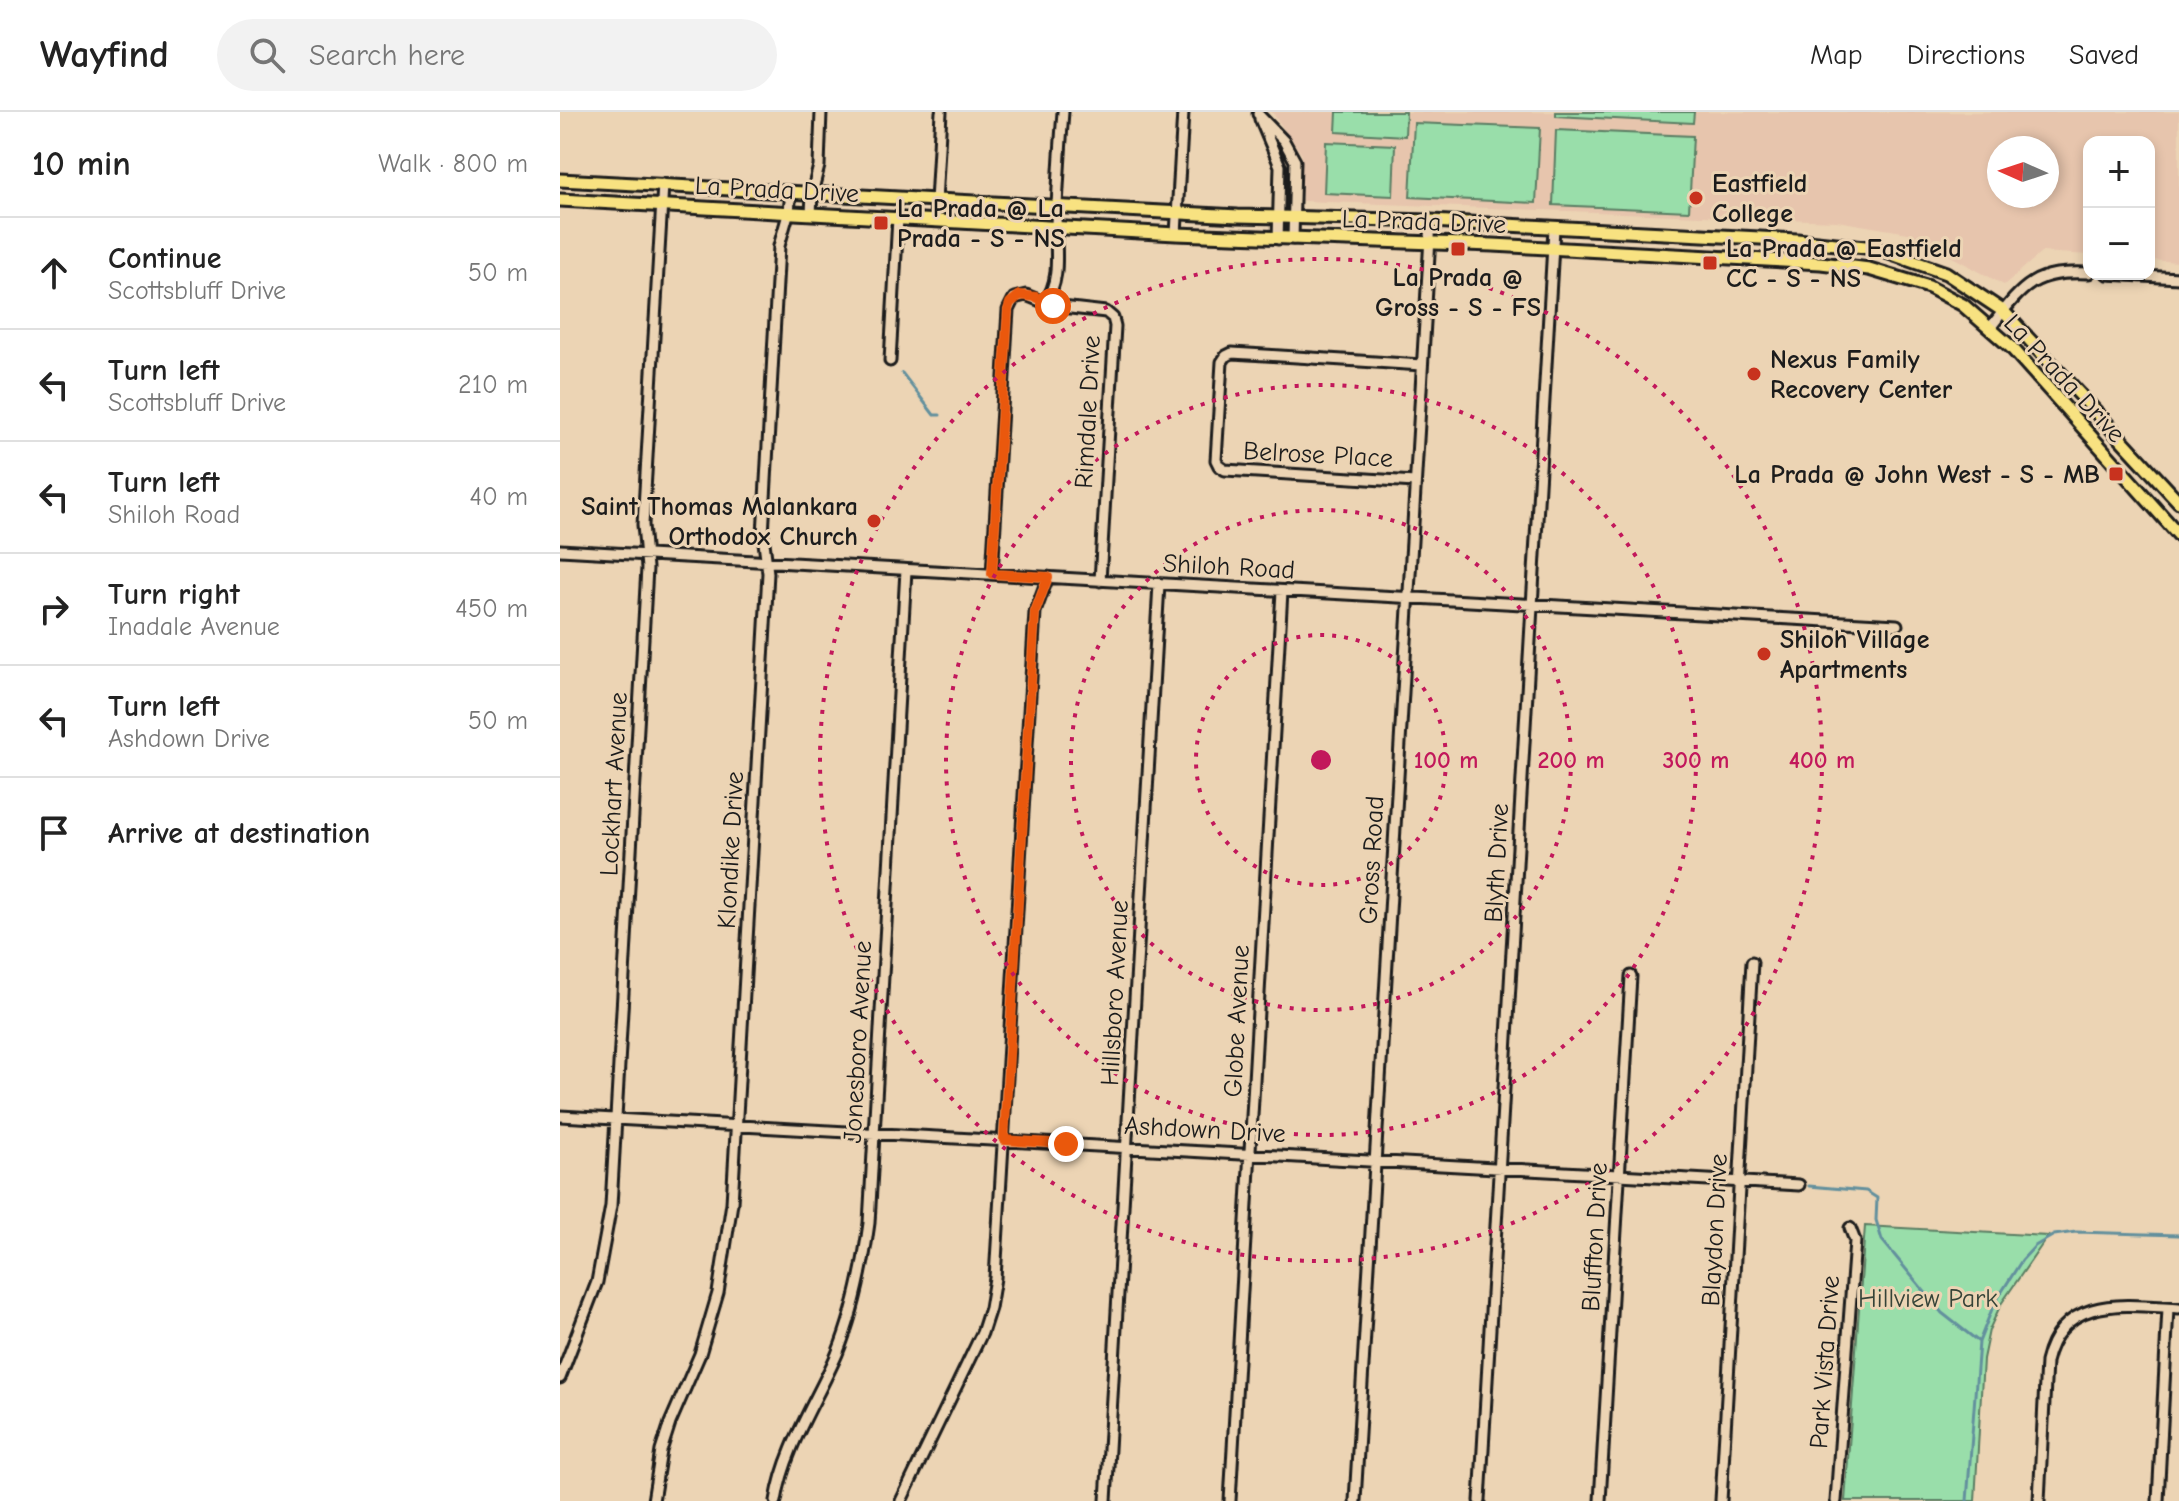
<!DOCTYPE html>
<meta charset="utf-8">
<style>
body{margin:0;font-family:"Comic Neue",sans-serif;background:#f2f2f2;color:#222}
.controls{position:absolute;right:24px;top:24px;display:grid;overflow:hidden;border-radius:16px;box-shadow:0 4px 12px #0003}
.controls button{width:72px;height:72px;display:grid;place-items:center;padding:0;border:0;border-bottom:2px solid #e0e0e0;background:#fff;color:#222;font:40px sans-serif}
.compass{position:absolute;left:1427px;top:24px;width:72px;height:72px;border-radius:50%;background:#fff;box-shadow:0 4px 12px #0003;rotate:273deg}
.stop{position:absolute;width:24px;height:24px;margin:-18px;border:6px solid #ea580c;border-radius:50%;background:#fff}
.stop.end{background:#ea580c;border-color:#fff;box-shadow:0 2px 8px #0008}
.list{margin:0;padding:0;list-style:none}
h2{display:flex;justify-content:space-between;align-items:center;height:104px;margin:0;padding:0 32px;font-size:34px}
h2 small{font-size:26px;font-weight:400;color:#767676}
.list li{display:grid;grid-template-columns:52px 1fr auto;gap:24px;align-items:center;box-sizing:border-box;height:112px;padding:0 32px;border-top:2px solid #e0e0e0}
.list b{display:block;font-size:30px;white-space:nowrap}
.list p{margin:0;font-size:26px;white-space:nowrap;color:#767676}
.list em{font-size:26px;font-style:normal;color:#767676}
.icon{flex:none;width:44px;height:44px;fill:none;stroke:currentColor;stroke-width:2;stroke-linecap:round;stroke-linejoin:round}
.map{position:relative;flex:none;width:1619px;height:1389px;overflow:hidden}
header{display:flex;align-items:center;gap:48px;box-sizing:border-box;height:112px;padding:0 40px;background:#fff;border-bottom:2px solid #e0e0e0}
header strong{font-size:38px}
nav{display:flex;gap:44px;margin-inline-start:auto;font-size:28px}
.search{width:560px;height:72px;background:#f2f2f2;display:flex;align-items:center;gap:20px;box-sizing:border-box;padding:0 28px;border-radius:44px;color:#767676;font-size:30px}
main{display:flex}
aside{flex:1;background:#fff}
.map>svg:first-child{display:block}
.built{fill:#e7c5ad;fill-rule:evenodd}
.green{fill:#99deaa;stroke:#5a7d63;stroke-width:2}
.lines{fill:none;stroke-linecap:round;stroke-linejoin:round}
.stream{stroke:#63909d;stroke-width:3}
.minor-casing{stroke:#1c1c1c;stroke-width:15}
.major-casing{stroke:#1c1c1c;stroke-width:17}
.minor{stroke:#ecd4b4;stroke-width:9}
.major{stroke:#f8e281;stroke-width:11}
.route{stroke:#ea580c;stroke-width:10}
.ring{fill:none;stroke:#c2185b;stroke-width:4;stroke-dasharray:4 8}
.poi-dot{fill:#c8321e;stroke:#ecd4b4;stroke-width:3}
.labels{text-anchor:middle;stroke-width:6;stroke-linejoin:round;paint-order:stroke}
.poi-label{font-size:26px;font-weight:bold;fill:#1c1c1c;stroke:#ecd4b4;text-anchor:start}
.street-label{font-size:26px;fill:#1c1c1c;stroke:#ecd4b4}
.park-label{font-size:26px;fill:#354338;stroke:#ecd4b4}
.centre{fill:#c2185b;stroke:#ecd4b4;stroke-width:4}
.ring-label{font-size:24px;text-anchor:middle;font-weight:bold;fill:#c2185b;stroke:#ecd4b4;stroke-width:6;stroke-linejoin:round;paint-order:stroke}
</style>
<header>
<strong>Wayfind</strong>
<div class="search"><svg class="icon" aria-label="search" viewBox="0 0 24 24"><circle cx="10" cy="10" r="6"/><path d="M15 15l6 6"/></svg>Search here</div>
<nav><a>Map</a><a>Directions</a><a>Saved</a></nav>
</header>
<main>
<aside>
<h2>10 min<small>Walk · 800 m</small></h2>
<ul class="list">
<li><svg class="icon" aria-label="ahead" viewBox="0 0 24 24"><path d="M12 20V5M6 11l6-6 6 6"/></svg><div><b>Continue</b><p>Scottsbluff Drive</p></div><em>50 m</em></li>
<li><svg class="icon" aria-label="left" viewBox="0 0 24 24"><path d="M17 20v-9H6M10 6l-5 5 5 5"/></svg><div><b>Turn left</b><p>Scottsbluff Drive</p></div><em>210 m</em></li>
<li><svg class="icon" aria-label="left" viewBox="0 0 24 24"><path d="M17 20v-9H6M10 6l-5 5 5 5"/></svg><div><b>Turn left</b><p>Shiloh Road</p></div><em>40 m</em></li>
<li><svg class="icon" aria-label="right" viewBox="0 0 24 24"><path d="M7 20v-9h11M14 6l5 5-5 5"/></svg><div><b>Turn right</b><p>Inadale Avenue</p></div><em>450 m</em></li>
<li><svg class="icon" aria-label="left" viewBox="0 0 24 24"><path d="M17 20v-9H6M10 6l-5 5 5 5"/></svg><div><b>Turn left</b><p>Ashdown Drive</p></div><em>50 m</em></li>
<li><svg class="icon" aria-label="arrive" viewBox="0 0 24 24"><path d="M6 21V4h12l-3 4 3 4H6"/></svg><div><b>Arrive at destination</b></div></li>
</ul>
</aside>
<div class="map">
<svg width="1619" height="1389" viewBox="0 0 1619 1389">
<rect width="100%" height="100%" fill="#ecd4b4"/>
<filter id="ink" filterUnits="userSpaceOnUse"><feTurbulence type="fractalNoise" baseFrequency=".0125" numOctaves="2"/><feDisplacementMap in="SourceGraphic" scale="16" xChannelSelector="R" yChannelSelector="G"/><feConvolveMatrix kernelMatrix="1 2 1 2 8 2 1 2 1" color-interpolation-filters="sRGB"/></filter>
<g filter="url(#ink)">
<path class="built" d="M 712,0 L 1619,0 L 1619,150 L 1589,148 L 1589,30 L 1529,30 L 1529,143 L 1482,140 L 1444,173 L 1348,121 L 1277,109 L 742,89 L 742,43 ZM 1439,36 L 1487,36 L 1487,84 L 1439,84 Z"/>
<path class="green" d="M 777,0 L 846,0 L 845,24 L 776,20 Z
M 996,0 L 1134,0 L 1133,11 L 996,4 Z
M 854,11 L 980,16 L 976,91 L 850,85 Z
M 996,18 L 1133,24 L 1129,99 L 993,93 Z
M 766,30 L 835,33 L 833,84 L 764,81 Z
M 1305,1114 L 1488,1124 L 1441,1192 L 1429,1218 L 1423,1247 L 1415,1389 L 1285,1389 Z"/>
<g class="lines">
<path class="stream" d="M 342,261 L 374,303 L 380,303
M 1249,1074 L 1306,1079 L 1317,1086 L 1316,1108 L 1322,1128 L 1382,1201 L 1419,1230
M 1407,1389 L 1419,1230 L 1434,1192 L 1462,1148 L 1475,1134 L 1494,1123 L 1516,1120 L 1619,1123"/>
<g class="minor-casing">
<path id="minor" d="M 698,2 L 724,29 L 735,49 L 733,127
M 700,7 L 720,54 L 718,127
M 251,102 L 252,81 L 259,54 L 261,0
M 375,108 L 381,0
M 616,122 L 623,0
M 1547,162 L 1619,166
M 485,190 C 502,167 495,138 496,112 C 498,75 500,37 503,0
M 1430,216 C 1463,174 1473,158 1529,161
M 330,249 L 338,106
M 855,370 L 665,358 L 659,354 L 656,348 L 662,250 L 666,244 L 672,241 L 862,253
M 0,438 L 1337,513
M 432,462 L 448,198 L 454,186 L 466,183 L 493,194 L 546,200 L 553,206 L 555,214 L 540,469
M 0,1004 L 1239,1073
M 0,1266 L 37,1170 L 51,1094 L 87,456 L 83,413 L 103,72
M 93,1389 L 101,1339 L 110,1311 L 140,1242 L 158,1181 L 172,1091 L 208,461 L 203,423 L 219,134 L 229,99 L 231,80
M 216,1389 C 224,1337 256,1290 277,1242 C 294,1200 303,1156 309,1111 L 346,458
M 341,1389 L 422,1221 L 430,1196 L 435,1166 L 475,500 L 488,465
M 546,1389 L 599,472
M 670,1389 L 722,479
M 795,1389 L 871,109
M 920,1389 L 994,116
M 1040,1389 L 1071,864
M 1161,1389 L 1192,850
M 1276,1389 L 1295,1129 L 1290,1116
M 1479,1389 L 1486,1250 C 1502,1182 1565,1193 1619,1196
M 1598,1389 L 1608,1196"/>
</g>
<g class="major-casing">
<path id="major" d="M 0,68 L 678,104 L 871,109 L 1237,128 L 1315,136 L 1386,161 L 1443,199 L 1619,390
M 0,88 L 616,122 L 933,133 L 1261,151 L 1309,157 L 1369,175 L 1403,193 L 1451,235 L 1619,423"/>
</g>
<use href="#minor" class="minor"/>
<use href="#major" class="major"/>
</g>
</g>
<g class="lines" filter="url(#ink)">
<path class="route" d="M 493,194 L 476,185 L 460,183 L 450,191 L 448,198 L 432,462 L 488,465 L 475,500 L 444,1028 L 506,1032"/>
</g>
<g class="ring">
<circle cx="761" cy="648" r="125"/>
<circle cx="761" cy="648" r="250"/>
<circle cx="761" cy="648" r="375"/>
<circle cx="761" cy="648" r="501"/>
</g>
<g class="poi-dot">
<circle cx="1136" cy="86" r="8"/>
<rect x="313" y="103" width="16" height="16" rx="4"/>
<rect x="890" y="129" width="16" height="16" rx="4"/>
<rect x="1142" y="143" width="16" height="16" rx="4"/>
<circle cx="1194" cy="262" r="8"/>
<rect x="1548" y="354" width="16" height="16" rx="4"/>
<circle cx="314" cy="409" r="8"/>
<circle cx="1204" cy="542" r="8"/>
</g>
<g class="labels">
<g class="poi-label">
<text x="1152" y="80">Eastfield<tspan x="1152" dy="30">College</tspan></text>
<text x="337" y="105">La Prada @ La<tspan x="337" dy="30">Prada - S - NS</tspan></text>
<text x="1166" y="145">La Prada @ Eastfield<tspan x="1166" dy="30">CC - S - NS</tspan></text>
<text x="898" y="174" text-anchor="middle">La Prada @<tspan x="898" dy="30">Gross - S - FS</tspan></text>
<text x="1210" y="256">Nexus Family<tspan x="1210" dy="30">Recovery Center</tspan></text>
<text x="1540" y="371" text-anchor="end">La Prada @ John West - S - MB</text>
<text x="298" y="403" text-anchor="end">Saint Thomas Malankara<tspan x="298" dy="30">Orthodox Church</tspan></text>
<text x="1220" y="536">Shiloh Village<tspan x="1220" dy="30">Apartments</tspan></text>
</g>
<g class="street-label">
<text transform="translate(217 77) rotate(3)" y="9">La Prada Drive</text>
<text transform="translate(864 109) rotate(2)" y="9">La Prada Drive</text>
<text transform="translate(1505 266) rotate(47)" y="9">La Prada Drive</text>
<text transform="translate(527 300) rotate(-87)" y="9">Rimdale Drive</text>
<text transform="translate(758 342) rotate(3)" y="9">Belrose Place</text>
<text transform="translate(669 454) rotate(3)" y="9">Shiloh Road</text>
<text transform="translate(53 672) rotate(-87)" y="9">Lockhart Avenue</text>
<text transform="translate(170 738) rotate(-87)" y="9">Klondike Drive</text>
<text transform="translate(811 748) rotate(-87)" y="9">Gross Road</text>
<text transform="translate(936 751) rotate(-87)" y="9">Blyth Drive</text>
<text transform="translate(554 881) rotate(-87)" y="9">Hillsboro Avenue</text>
<text transform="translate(676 909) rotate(-87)" y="9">Globe Avenue</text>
<text transform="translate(297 930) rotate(-87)" y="9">Jonesboro Avenue</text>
<text transform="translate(645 1017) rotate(3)" y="9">Ashdown Drive</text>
<text transform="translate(1154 1118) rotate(-87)" y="9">Blaydon Drive</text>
<text transform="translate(1034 1125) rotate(-87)" y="9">Bluffton Drive</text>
<text transform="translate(1264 1250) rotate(-86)" y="9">Park Vista Drive</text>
</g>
<g class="park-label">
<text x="1368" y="1195">Hillview Park</text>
</g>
</g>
<circle cx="761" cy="648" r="12" class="centre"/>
<g class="ring-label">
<text x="886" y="656">100 m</text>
<text x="1011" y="656">200 m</text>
<text x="1136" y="656">300 m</text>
<text x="1262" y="656">400 m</text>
</g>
</svg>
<div class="controls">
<button>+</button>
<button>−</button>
</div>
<svg class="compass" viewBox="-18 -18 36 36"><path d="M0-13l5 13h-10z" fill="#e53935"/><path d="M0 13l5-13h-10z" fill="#767676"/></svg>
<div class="stop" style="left:493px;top:194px"></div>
<div class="stop end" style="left:506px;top:1032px"></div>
</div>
</main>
